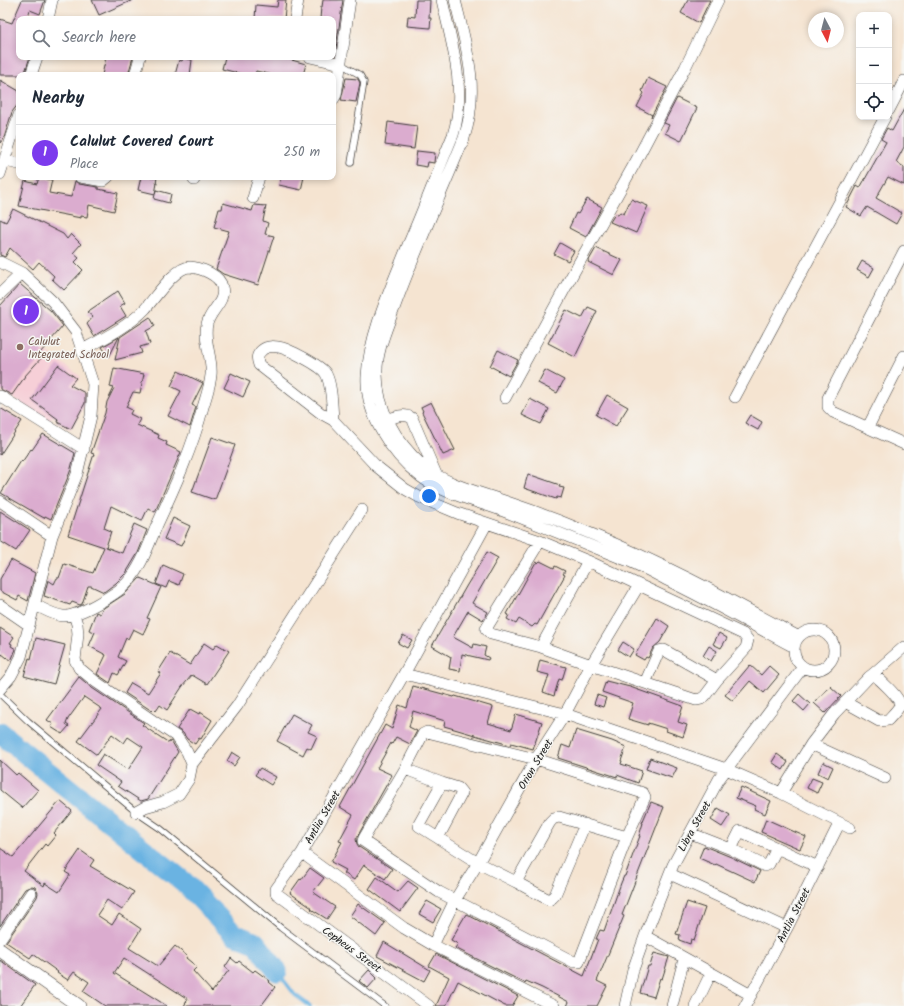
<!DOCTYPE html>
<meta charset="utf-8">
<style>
body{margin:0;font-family:Kalam,sans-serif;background:#f6f6f7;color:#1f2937}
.controls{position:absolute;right:12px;top:12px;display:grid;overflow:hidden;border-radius:8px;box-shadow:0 2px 6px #0003}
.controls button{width:36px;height:36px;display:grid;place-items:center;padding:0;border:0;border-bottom:1px solid #e0e1e3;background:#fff;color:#1f2937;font:20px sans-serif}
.compass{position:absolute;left:808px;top:12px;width:36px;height:36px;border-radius:50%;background:#fff;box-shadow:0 2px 6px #0003;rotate:173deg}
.you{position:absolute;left:429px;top:496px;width:14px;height:14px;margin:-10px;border:3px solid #fff;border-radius:50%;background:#1a73e8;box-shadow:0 0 0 6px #1a73e833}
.badge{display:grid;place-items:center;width:26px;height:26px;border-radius:50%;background:#7c3aed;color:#fff;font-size:13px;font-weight:700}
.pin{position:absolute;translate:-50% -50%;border:2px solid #fff;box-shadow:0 1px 4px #0006}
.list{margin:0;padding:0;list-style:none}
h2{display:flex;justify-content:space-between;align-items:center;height:52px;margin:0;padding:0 16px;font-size:17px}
h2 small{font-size:13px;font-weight:400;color:#747a83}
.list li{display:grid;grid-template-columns:26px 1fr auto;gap:12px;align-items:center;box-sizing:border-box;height:56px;padding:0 16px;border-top:1px solid #e0e1e3}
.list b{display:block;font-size:15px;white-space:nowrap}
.list p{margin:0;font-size:13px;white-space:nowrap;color:#747a83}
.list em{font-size:13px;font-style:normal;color:#747a83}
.icon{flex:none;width:22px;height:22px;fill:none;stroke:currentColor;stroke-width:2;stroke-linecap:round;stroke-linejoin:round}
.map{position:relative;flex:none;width:904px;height:1006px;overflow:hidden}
.search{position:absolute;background:#fff;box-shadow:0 2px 6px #0003;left:16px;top:16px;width:320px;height:44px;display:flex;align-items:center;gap:10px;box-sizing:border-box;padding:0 14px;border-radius:8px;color:#747a83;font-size:15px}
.panel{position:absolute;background:#fff;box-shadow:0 2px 6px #0003;left:16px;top:72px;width:320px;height:108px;border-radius:8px}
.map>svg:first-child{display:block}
.built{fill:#f6cfd7}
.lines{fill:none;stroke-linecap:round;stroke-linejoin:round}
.stream{stroke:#6ab3e2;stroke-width:3.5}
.river{stroke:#6ab3e2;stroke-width:21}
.building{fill:#dbaccf}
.service-casing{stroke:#3d3a37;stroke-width:7}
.minor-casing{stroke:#3d3a37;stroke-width:12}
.tertiary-casing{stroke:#3d3a37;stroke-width:14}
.service{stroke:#fff;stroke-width:5.5}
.minor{stroke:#fff;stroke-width:11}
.tertiary{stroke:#fff;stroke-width:13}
.education-dot{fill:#8d6e63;stroke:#f6f6f2;stroke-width:1.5}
.labels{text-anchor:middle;stroke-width:3;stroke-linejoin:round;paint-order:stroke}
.education-label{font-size:11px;fill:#785e54;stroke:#f6f6f2;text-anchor:start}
.street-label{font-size:11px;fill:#1c1c1c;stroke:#f6f6f2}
</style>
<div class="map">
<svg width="904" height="1006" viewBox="0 0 904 1006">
<rect width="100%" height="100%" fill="#f6f6f2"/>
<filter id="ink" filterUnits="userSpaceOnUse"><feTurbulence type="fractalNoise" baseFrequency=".025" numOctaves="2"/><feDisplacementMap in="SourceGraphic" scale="8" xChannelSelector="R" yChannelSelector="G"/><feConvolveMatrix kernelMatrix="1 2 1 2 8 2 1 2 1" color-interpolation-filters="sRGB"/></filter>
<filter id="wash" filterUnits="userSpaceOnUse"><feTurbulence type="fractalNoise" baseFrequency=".012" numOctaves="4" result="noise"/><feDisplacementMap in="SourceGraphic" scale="16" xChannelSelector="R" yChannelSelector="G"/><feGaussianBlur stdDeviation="0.9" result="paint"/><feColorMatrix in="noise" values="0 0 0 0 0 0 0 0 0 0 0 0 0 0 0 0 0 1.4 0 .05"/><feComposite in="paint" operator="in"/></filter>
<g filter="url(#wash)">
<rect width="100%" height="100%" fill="#f5e4d1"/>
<path class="built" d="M 0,318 L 81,377 L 48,423 L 0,389 Z"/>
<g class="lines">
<path class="stream" d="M 277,971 L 295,995 L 310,1006"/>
<path class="river" d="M 0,733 L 184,882 L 234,934 L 256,943 L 277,971"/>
</g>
<g id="blocks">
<path class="building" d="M 22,0 L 45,0 L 40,14 L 30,10 L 27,19 L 19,19 L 19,57 L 30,57 L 24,75 L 0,75 L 0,19 L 12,23 Z
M 92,0 L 133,0 L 99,15 Z
M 278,0 L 286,0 L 284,19 L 255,19 L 256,5 L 277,7 Z
M 323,0 L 343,0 L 335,55 L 333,55 L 333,19 L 320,19 L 321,7 L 322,7 Z
M 416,0 L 430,0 L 429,18 L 431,18 L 430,28 L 407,26 L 408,16 L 415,17 Z
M 688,0 L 710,0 L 699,23 L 681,13 Z
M 106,57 L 133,57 L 128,75 L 102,75 Z
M 225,57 L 281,57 L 306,64 L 303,75 L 273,75 L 256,71 L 255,75 L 246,75 L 222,69 Z
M 183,58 L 192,60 L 190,75 L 175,75 L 179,60 L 182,61 Z
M 346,78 L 358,79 L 360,83 L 356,102 L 341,100 Z
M 648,78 L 667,87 L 651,117 L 652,115 L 637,107 L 644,93 L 642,91 Z
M 0,80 L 19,91 L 19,103 L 12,112 L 4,138 L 0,143 Z
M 677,98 L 697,108 L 681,141 L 665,133 L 669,125 L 664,123 Z
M 904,109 L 904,147 L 896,162 L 904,167 L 904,185 L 888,177 L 876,198 L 902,213 L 896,224 L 867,207 L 861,216 L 846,207 L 857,186 L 860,188 L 886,142 L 881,139 L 887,128 L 892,131 Z
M 388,122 L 417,126 L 414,149 L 385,145 Z
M 417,151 L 435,153 L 434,163 L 428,162 L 427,167 L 415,165 Z
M 39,177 L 52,180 L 49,193 L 71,197 L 75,181 L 79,184 L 98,187 L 98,189 L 118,193 L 114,211 L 89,205 L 87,217 L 81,216 L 81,218 L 19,206 L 25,181 L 37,184 Z
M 141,177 L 157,177 L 156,183 L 157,183 L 155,194 L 138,190 Z
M 281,177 L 304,177 L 301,190 L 279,185 Z
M 156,190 L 171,194 L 169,203 L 154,199 Z
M 587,199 L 602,207 L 586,237 L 569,228 L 576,213 L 578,214 Z
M 631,199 L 648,206 L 636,233 L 610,222 L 615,214 L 618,215 L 620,212 L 624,214 Z
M 223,203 L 252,211 L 254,205 L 266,206 L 263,221 L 268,223 L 265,234 L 274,236 L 258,285 L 223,274 L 216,269 L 229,231 L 214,227 L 219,209 L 222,209 Z
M 13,209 L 63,234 L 67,239 L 71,234 L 81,244 L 73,253 L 79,258 L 75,262 L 83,270 L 64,290 L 52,279 L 54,276 L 39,262 L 33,269 L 10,248 L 5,257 L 0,255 L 0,219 L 6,222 Z
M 560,243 L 574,251 L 568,261 L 554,254 Z
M 596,248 L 622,260 L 614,275 L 588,262 Z
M 862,261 L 874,268 L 869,277 L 857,270 Z
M 20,284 L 51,311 L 63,326 L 40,353 L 43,356 L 24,377 L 24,378 L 12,395 L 0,389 L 0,306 Z
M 118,291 L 125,303 L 120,306 L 126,316 L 94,336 L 87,324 L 93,317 L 87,312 Z
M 588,307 L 597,311 L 575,357 L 548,343 L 566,310 L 582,318 Z
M 150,317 L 155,326 L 146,331 L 150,344 L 140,347 L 142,353 L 115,360 L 120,337 Z
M 119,337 L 109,357 L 102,347 Z
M 498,350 L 518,360 L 509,376 L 490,366 Z
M 58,365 L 76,378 L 70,385 L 85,393 L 85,403 L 71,429 L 57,422 L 58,419 L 32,400 Z
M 114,368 L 144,374 L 140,393 L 133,392 L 126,407 L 132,410 L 130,414 L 140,419 L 137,425 L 159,435 L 158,438 L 167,442 L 166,445 L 181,452 L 155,512 L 148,508 L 142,521 L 111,506 L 104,528 L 111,531 L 106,547 L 122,553 L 134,524 L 147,530 L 138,553 L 126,573 L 116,583 L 104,592 L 91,586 L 88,586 L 82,604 L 80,605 L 72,602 L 70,605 L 44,596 L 48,580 L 54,584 L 57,578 L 59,578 L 64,564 L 93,573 L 104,547 L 68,535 L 94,454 L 91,453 L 105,413 L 107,402 L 114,388 L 110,387 Z
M 545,370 L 564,380 L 557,393 L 538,383 Z
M 178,371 L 203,383 L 192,405 L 196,407 L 190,427 L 168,416 L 181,391 L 171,386 Z
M 231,373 L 250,382 L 243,397 L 224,388 Z
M 607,395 L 628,407 L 616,426 L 596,415 Z
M 530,399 L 549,409 L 541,424 L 522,415 Z
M 431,402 L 455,450 L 443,455 L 422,412 L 423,411 L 421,407 Z
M 0,408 L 22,421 L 0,455 Z
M 750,415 L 762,422 L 758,430 L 745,423 Z
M 43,434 L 75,453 L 70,472 L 51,519 L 45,516 L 44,518 L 1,493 L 21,461 L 22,462 L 31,449 L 32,450 Z
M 212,437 L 235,445 L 215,500 L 192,492 Z
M 528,474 L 560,485 L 559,487 L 564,488 L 561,498 L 557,497 L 556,499 L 524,488 Z
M 0,511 L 30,530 L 16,551 L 0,541 Z
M 173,518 L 190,526 L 181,546 L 164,539 Z
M 487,552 L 498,558 L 472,603 L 488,612 L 483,620 L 468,611 L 453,637 L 473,648 L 474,644 L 486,647 L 484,655 L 489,658 L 488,660 L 462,654 L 460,671 L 449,669 L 451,657 L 432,646 L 467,585 Z
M 11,560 L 35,573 L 28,601 L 19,596 L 17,600 L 0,591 L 0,579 Z
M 540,561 L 554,568 L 555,566 L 565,571 L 563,574 L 565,575 L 537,625 L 535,624 L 532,627 L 519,619 L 516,624 L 507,619 L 509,615 L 507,614 L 536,562 L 538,563 Z
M 163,565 L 183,574 L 179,585 L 169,581 L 166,588 L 156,584 Z
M 140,578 L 161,587 L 147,618 L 150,619 L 143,634 L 133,629 L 128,639 L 126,638 L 118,657 L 126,661 L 118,675 L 114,673 L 110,683 L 97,674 L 106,655 L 89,646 L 95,632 L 89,630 L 96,612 L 100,614 L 102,609 L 125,594 Z
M 657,618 L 669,626 L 660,642 L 653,648 L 648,658 L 646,657 L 644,660 L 635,655 Z
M 0,628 L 14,637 L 10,643 L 12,644 L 11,646 L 16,649 L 11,661 L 2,654 L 0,658 Z
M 719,633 L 727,638 L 721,648 L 713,644 Z
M 403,635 L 412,640 L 407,648 L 398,643 Z
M 36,638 L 65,645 L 54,684 L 24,676 L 29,658 L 31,659 Z
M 623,642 L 634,649 L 629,657 L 618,650 Z
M 204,643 L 213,649 L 217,644 L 229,651 L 207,684 L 192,675 L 182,687 L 167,710 L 160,705 L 156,711 L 154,709 L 152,711 L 125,693 L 131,683 L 148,693 L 161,673 L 158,672 L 170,653 L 190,665 Z
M 709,646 L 717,651 L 711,661 L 703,656 Z
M 540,660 L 566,667 L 562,680 L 559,679 L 554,696 L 543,692 L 549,675 L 537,672 Z
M 750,665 L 761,675 L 769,666 L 779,675 L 764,693 L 750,681 L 733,701 L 725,695 Z
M 79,677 L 92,688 L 144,723 L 142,725 L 169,743 L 170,741 L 172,742 L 178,752 L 148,799 L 141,801 L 118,786 L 121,782 L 96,765 L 103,754 L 128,770 L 143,747 L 128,737 L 124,743 L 112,734 L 97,755 L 78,741 L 102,709 L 84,697 L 68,719 L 66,724 L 69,726 L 62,734 L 51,727 L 53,724 L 47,720 Z
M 606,681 L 630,687 L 683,706 L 678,722 L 687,725 L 683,737 L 666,731 L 667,729 L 648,723 L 648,725 L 628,719 L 633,703 L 602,692 Z
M 413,686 L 454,697 L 455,696 L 493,707 L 488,723 L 511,730 L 516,714 L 542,722 L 533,749 L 511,743 L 510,745 L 485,738 L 444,726 L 445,721 L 413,711 L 409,727 L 417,731 L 410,744 L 396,737 L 392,744 L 391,743 L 377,768 L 392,775 L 356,839 L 357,844 L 359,847 L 392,869 L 385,879 L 364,865 L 354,880 L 344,873 L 346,870 L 331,862 L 342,842 L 339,841 L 353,815 L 340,807 L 385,725 L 392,729 L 399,705 L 407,708 Z
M 830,686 L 841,696 L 825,713 L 814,703 Z
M 799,694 L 810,704 L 804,711 L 793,701 Z
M 597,695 L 606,698 L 603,707 L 594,704 Z
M 190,709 L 199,714 L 200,712 L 212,720 L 201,739 L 199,738 L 195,744 L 187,739 L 183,733 L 177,729 Z
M 292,714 L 312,725 L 308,732 L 317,736 L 311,749 L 307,747 L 303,755 L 277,741 Z
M 576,730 L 612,741 L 626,747 L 621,761 L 622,761 L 621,764 L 642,771 L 638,783 L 617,775 L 617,777 L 558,758 L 562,745 L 570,748 Z
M 232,752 L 240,757 L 234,766 L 227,761 Z
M 777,754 L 788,762 L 783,770 L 772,762 Z
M 650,758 L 677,768 L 672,778 L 646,769 Z
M 0,760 L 16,775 L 18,773 L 38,790 L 22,808 L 0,790 Z
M 823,762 L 833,767 L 828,778 L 818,773 Z
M 260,768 L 276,777 L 271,785 L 255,775 Z
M 812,778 L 822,782 L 817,793 L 807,788 Z
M 741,787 L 771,801 L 765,814 L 754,809 L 756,806 L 736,798 Z
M 60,801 L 72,811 L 54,833 L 56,835 L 47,846 L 45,844 L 24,871 L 44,886 L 45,883 L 59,892 L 70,875 L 65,872 L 80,850 L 94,860 L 90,866 L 134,892 L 122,910 L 107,900 L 97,915 L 112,925 L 119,914 L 141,929 L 129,948 L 158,966 L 175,946 L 187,956 L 186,958 L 197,967 L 193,971 L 212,992 L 229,970 L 225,967 L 231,958 L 237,963 L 239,961 L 253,972 L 255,970 L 270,981 L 269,982 L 275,987 L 261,1006 L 184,1006 L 188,999 L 124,958 L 114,973 L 167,1006 L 105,1006 L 83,991 L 89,982 L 74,972 L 68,980 L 57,973 L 58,972 L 33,954 L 30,958 L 6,942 L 37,897 L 38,893 L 35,887 L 32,886 L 25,889 L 0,926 L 0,848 L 13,857 Z
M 651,802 L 664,807 L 622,915 L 624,916 L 597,981 L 607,986 L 597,1006 L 567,1006 L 569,1002 L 542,988 L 526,981 L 525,983 L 455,948 L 458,944 L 451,940 L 466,914 L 584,976 L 598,939 L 596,939 L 600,930 L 604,931 L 621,883 L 624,876 L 625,876 L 635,849 L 640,836 L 639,836 L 643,823 L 642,823 Z
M 718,808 L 730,815 L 722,827 L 711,820 Z
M 766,819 L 806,837 L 800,849 L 761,832 Z
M 704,846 L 731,857 L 760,871 L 755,882 L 716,864 L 715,865 L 699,858 Z
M 310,868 L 324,878 L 313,892 L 335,907 L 327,919 L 311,909 L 312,908 L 290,893 L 300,879 L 301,880 Z
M 377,877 L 398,892 L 408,881 L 418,888 L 400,912 L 369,889 Z
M 427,901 L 441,909 L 433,922 L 419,914 Z
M 687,902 L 705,908 L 694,940 L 691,939 L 690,944 L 679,940 L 680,935 L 676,934 Z
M 358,904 L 385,923 L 376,936 L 350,916 Z
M 384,942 L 430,970 L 424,981 L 377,956 Z
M 654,953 L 669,957 L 662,979 L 660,978 L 654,997 L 640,993 L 648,966 L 650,966 Z
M 436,954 L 518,996 L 512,1006 L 505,1006 L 458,981 L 446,1006 L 436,1006 L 449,977 L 429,966 Z
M 0,960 L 35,985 L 20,1006 L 0,1006 Z
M 369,970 L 377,978 L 368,988 L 359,981 Z"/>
</g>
</g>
<g filter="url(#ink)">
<use href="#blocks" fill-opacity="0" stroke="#3d3a37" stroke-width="1"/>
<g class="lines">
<g class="service-casing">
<path id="service" d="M 341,64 L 360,75 L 364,82 L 351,163
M 0,694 L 28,721 L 136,812 L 161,829 L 281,928 L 385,1006"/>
</g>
<g class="minor-casing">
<path id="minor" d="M 442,0 C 452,44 467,91 453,135 C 438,171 424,208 408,245 C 393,283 369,334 367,376 C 365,414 391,454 421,477 C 444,494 474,500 501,510 C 543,526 584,543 626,560 C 639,565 652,572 665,579 C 709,600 751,624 794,647
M 455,0 C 467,49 480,89 464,138 C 440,197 413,255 392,314 C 385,333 376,354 377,374 C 377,409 396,442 422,465 C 446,485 479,492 507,502 C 537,512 566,523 594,535 C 665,564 732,601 799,637
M 48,19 L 52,0
M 295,19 L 298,0
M 310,57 L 341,64
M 31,75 L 37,57
M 135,75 L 140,57
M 333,100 L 336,95 L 350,0
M 889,110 L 904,81
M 5,161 L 19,164
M 0,174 L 19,115
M 80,177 L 103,181 L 108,177
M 194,180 L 195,177
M 253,198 L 259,177
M 904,251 L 828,398 L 828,407 L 833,412 L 904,444
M 0,262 L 22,273 L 53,302 L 76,332 L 93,384 L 91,416 L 77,474 L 52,536 L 21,657 L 11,676 L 0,689
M 0,294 L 22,273
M 0,396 L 84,449
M 735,397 L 885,117
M 505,398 L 570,279 L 635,163 L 685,68 L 718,0
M 333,420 C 332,407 332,385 326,374 C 322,366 287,348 278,347 C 272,346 265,347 261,351 C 256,356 257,359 259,365 L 322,414 L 333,420 L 376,466 L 405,489 L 419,497 L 457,513 L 540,541 L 588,561 L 743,634 L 748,640 L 746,648 L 717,680 L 705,696 L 701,699 L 696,700 L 591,665 L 541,647 L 491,634 L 486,629 L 489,624 L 540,541
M 382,422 C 392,418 403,412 412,418 L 436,474
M 868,427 L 904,356
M 0,501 L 52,536
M 487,523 L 404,674 L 302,853 L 404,928 L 433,945 L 554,1006
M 0,605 L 29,625
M 35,605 C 44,609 53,615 63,616 C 78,617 115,595 126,584 C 141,568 149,544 157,525 C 175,486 192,449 203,407 C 206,397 210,386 211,375 C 213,359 203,341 207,324 C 210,310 226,302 222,287 C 220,275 201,268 190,267 C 175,267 155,298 145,309 C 129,326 103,339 82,350
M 74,615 L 77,624 L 78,634 L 75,660 L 79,668 L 96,682 L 177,737 L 187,752 L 192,764
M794 650a20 20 0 1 1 40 0a20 20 0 1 1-40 0Z
M 541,647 L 588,561
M 404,674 L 565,714 L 726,769 L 781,793 L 850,828
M 873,674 L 904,647
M 645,683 L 659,651 L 664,650 L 717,680
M 427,732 L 536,759 L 643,793 L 645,797 L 627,837 L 579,962 L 574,962 L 439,892 L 363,841 L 364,838 L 405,769 L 423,734 Z
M 811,744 L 885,778
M 405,769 L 442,783 L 419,824 L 419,826 L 478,863 L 516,882 L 550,822 L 554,818 L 559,817 L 627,837
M 781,793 L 811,744 L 834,714 L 869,677 L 873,674 C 878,678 901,698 900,705 C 898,710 891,716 888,720 L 879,721 L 845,702
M 136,812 L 145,807 L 163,802 L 179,794 L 189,779 L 192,764 L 237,706 L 362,510
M 690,833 L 731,849 L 740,831 L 742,832 L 818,867
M 438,838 L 462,793 L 458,788 L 442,783
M 731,849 L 765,866 L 769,864 L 777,848
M 302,853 L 276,889 L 276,893 L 429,1006
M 670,874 L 787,928
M 516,882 L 549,900 L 552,898 L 555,895 L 585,824
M 645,936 L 751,995
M 0,939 L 31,893
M 433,945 L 455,900 L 478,863 L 536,759 L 565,714 L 591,665 L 639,585
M 625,1006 L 633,970 L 645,936 L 673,865 L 719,779 L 803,667
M 672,1006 L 684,959
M 695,1006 L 711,973
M 745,1006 L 787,928 L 839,824"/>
</g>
<g class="tertiary-casing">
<path id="tertiary" d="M 0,950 L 79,1006"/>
</g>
<use href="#service" class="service"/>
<use href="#minor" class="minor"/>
<use href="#tertiary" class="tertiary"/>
</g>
</g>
<circle class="education-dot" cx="20" cy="347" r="4"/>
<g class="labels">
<g class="education-label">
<text x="28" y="345">Calulut<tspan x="28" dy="13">Integrated School</tspan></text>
</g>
<g class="street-label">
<text transform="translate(535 764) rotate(-59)" y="4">Orion Street</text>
<text transform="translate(322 817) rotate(-60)" y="4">Antlia Street</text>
<text transform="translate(694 826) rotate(-61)" y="4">Libra Street</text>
<text transform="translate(793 915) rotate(-63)" y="4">Antlia Street</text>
<text transform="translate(352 949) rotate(36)" y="4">Cepheus Street</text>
</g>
</g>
</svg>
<div class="controls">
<button>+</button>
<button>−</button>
<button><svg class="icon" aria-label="locate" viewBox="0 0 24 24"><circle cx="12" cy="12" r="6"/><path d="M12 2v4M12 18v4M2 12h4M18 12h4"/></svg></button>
</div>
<svg class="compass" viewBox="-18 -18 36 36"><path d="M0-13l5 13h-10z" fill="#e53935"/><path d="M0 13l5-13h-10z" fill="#747a83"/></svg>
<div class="you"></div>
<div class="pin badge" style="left:26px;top:311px">1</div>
<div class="search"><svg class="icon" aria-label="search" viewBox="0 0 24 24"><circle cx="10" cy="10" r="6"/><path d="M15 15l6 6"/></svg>Search here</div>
<section class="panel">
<h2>Nearby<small></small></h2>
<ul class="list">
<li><span class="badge">1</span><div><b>Calulut Covered Court</b><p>Place</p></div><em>250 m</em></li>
</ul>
</section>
</div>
